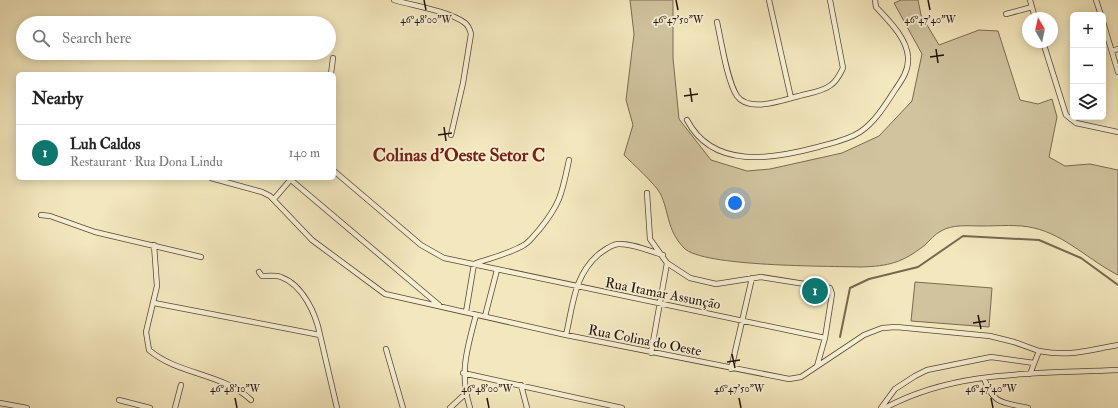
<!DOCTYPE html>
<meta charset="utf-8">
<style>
body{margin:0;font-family:"IM FELL Double Pica",serif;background:#f6f6f6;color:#222}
.controls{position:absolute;right:12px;top:12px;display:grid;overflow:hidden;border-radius:6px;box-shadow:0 2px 10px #0003}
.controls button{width:36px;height:36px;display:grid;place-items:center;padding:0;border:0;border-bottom:1px solid #e0e0e0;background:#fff;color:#222;font:20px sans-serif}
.compass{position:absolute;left:1022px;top:12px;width:36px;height:36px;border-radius:50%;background:#fff;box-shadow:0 2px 10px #0003;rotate:351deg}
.you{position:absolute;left:735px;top:203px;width:14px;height:14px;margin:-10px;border:3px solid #fff;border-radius:50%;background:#1a73e8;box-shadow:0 0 0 6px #1a73e833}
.badge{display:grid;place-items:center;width:26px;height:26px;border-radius:50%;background:#0f766e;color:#fff;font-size:13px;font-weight:700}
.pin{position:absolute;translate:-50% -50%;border:2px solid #fff;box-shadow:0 1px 4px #0006}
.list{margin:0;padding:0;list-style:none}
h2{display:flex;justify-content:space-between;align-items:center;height:52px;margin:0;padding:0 16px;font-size:17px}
h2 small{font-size:13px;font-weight:400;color:#767676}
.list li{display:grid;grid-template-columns:26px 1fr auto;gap:12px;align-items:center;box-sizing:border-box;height:56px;padding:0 16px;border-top:1px solid #e0e0e0}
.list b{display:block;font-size:15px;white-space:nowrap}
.list p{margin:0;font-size:13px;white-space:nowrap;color:#767676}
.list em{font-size:13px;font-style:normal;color:#767676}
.icon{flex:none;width:22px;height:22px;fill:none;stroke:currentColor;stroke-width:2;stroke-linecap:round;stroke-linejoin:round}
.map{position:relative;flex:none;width:1118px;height:408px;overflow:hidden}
.search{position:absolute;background:#fff;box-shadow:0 2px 10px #0003;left:16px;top:16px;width:320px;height:44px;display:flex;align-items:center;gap:10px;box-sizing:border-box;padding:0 14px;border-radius:22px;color:#767676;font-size:15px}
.panel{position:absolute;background:#fff;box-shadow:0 2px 10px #0003;left:16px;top:72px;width:320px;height:108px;border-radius:6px}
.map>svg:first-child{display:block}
.green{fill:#d0c39e;stroke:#7a6a52}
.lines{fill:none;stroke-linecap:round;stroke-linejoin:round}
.stream{stroke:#76674f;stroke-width:2}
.street-casing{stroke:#584734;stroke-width:6}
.street{stroke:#f7efd4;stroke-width:4.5}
.ticks{fill:none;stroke:#241207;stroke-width:1.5}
.labels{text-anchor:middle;stroke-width:3.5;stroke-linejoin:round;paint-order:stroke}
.street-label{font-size:14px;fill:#241207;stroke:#f7efd4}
.district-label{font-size:18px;font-weight:bold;fill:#7a1f14;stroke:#f7efd4}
.ticks-label{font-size:10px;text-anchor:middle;fill:#241207;stroke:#f7efd4;stroke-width:3.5;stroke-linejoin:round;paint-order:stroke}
</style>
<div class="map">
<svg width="1118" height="408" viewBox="0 0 1118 408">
<rect width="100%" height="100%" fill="#f3e7bd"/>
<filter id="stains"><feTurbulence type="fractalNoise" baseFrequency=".005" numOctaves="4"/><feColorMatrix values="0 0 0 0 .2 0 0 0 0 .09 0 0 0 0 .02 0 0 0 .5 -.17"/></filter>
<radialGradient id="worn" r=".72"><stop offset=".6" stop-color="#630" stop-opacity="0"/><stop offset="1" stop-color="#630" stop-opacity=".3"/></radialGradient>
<path class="green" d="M 630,0 L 673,0 L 673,58 L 679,119 L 711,160 L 747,171 L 770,169 L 842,153 L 879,136 L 912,101 L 922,54 L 894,3 L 901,0 L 918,0 L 921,15 L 939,45 L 979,30 L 998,31 L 1020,100 L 1038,104 L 1052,99 L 1057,117 L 1049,157 L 1065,166 L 1090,164 L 1118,170 L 1118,275 C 1090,261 1065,235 1034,228 C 1018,224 999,226 982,226 C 968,226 953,224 941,231 C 935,234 930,240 925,245 C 902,263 889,266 861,267 C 829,266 702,267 684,248 C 666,229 670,213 660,193 C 654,183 633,164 624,155 L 633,125 L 626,100 L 634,34 Z
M 915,282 L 992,288 L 989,327 L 911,321 Z"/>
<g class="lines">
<path class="stream" d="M 840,337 L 850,288 L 869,279 L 918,267 L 963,236 L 1039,240 L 1081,258 L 1118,285"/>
<g class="street-casing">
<path id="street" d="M 394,0 C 414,6 449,11 465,23 C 469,26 470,30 471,34 L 463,83 L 451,135
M 769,0 L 791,98
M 1030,0 L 1035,18
M 1096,0 L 1101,15
M 1006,14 L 1032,7
M 717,22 C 721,40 727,81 737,96 C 749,113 783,100 799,96 C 809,93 822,92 831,85 C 837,81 840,74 843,68 L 830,0
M 1103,22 L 1118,72
M 1043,42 L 1066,115 L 1076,123 L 1118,132
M 1112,51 L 1118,49
M 331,74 L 333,58
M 687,120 C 713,170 773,159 818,147 C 832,143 848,140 860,132 C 875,122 886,104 895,90 C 902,80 909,70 908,57 C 907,38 888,20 876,7 L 875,0
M 334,171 L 421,245 L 444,258 L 825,338
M 211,178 L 262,192 L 270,196 L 312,240 L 385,294 L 566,335 L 789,379 L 801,377 L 864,335 L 882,328 L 896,327 L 990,336 L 1014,342 L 1039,351
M 291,180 L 439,305
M 647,193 L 650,239 L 667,263 L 690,278 L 716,284 L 761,277 L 830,288 L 832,294 L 825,338 L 817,366
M 274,199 L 292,178
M 41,215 L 50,216 L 95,232 L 201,257
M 154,245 L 157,286 L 146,332 L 149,350 C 178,375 223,373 251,400
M 259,272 L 262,276 C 268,276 275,275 281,277 C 303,285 316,314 320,335
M 154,303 L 320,335 L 337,408
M 466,312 L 474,264 C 490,258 509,254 524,245 C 530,242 534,235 539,230 C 561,203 562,193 569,160
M 485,316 L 497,270
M 566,335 C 573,305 574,275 599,254 C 605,250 610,245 618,244 C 632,243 649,251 663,255
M 386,349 L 403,408
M 651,353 L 667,263
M 731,369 L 752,278
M 463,373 L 622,408
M 1030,374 L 1039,351 C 1071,357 1088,350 1118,345
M 984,378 C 993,405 1003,402 1028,408
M 521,385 L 527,408
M 119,400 L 150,408
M 0,403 L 27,408
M 175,408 L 181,385
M 450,408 L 465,394
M 470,408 C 459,373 467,349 476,315
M 881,408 L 895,389 L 915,376 L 927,370 L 991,357 L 1034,363
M 885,408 C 956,369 1040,374 1118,370"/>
</g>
<use href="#street" class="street"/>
</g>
<path class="ticks" d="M 424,0 L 426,10M 676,0 L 678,10M 928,0 L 930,10M 936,49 L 938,63M 930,57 L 944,55M 690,88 L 692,102M 684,96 L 698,94M 444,127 L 446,141M 438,135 L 452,133M 978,315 L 981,329M 973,323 L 986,321M 732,354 L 735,368M 727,362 L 740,360M 235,398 L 237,408M 487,398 L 489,408M 739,398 L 741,408M 991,398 L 993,408"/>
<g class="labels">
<g class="street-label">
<text transform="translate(663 293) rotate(11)" y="5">Rua Itamar Assunção</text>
<text transform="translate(645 340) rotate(11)" y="5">Rua Colina do Oeste</text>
</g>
<g class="district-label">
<text x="459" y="161">Colinas d'Oeste Setor C</text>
</g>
</g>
<g class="ticks-label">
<text x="426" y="23">46°48'00"W</text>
<text x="678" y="23">46°47'50"W</text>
<text x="930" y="23">46°47'40"W</text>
<text x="235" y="392">46°48'10"W</text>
<text x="487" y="392">46°48'00"W</text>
<text x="739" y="392">46°47'50"W</text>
<text x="991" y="392">46°47'40"W</text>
</g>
<rect width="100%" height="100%" filter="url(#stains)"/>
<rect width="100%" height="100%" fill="url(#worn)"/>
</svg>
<div class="controls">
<button>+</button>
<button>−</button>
<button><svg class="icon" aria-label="layers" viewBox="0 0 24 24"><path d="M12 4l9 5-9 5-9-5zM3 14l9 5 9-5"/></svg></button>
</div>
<svg class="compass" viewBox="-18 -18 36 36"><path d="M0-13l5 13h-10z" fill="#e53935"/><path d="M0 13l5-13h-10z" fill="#767676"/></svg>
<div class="you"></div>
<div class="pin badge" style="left:815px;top:291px">1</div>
<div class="search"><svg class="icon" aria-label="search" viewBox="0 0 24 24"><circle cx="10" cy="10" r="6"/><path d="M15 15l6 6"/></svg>Search here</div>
<section class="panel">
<h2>Nearby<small></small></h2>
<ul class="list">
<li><span class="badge">1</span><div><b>Luh Caldos</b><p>Restaurant · Rua Dona Lindu</p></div><em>140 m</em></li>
</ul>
</section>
</div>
